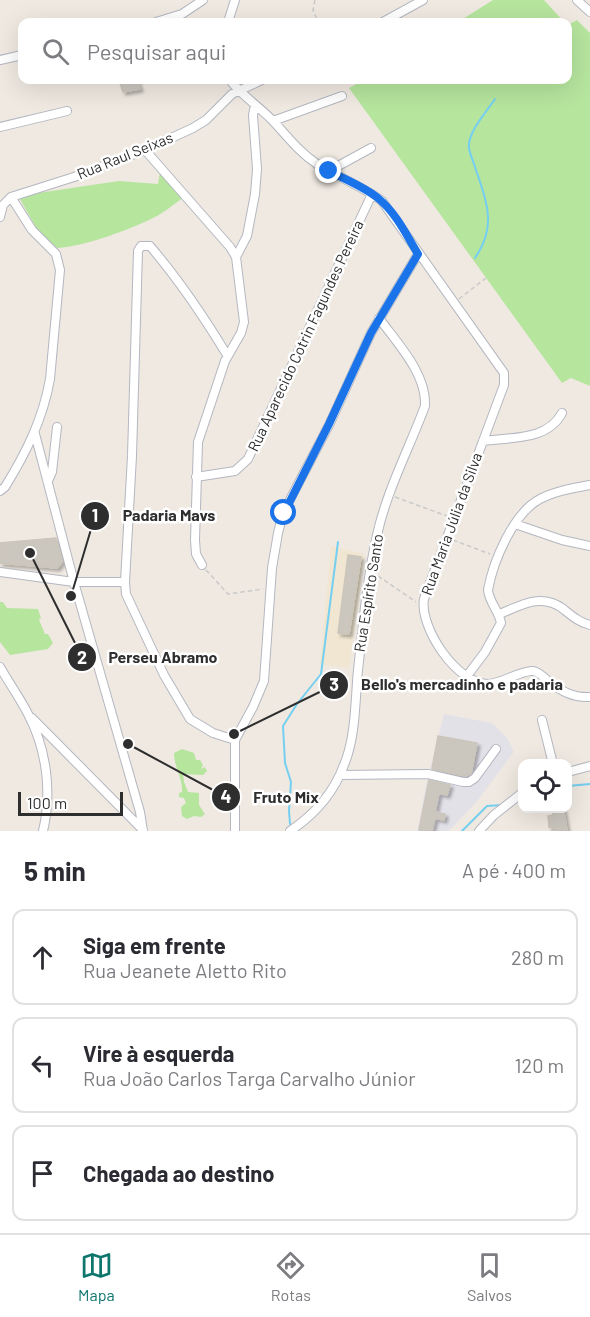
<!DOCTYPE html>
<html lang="pt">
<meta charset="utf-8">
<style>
body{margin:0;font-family:Barlow,sans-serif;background:#f7f7f7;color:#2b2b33}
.controls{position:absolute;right:18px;bottom:18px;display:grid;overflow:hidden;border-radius:12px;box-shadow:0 6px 24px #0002}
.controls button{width:54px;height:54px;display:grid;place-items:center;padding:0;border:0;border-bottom:2px solid #e1e1e2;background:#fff;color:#2b2b33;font:30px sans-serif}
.scale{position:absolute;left:18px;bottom:15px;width:105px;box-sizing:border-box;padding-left:6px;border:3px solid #2e2e2e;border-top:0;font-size:16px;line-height:21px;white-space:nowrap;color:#2e2e2e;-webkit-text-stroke:4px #fff;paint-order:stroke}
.stop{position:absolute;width:18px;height:18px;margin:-14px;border:4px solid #1a73e8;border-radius:50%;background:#fff}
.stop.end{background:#1a73e8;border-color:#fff;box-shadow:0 2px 6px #0008}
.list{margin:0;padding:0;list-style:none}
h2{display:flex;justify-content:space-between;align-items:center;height:78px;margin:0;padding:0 24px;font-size:26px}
h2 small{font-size:20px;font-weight:400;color:#7c7c81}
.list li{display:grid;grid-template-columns:39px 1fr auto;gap:18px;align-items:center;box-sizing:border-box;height:96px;margin:0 12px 12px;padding:0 12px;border:2px solid #e1e1e2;border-radius:12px}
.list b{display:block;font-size:22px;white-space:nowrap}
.list p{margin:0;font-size:20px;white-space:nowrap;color:#7c7c81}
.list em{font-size:20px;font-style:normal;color:#7c7c81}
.icon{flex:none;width:33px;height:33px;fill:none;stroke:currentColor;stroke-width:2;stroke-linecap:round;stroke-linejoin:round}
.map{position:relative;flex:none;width:590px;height:831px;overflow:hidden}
.search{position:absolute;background:#fff;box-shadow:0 6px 24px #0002;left:18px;right:18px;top:18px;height:66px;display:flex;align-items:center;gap:15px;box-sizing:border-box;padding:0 21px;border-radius:12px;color:#7c7c81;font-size:22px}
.sheet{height:402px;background:#fff}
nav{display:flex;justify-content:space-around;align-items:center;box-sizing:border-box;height:84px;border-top:2px solid #e1e1e2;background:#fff;font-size:16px;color:#7c7c81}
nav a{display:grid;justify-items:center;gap:3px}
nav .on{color:#0f766e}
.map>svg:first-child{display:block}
.industrial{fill:#e3e1e8}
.education{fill:#f0e6d1}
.green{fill:#b6e59e}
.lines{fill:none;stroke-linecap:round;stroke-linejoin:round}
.stream{stroke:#75cff0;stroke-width:2}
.building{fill:#cbc7bf;stroke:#cbc5ba;stroke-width:1.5;filter:url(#shadow)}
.minor-casing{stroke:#b4b7c1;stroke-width:10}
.path{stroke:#c9c9c9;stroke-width:1.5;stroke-dasharray:4.5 3;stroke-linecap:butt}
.minor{stroke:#fff;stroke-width:8}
.route{stroke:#1a73e8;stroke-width:8}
.labels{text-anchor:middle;stroke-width:5;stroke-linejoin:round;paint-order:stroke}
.street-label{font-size:15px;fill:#2e2e2e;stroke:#fff}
.leader{fill:none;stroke:#2e2e2e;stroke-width:2}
.callout-dot{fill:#2e2e2e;stroke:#fff;stroke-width:2}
.mark-label{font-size:18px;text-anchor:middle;font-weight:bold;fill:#fff}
.callout-label{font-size:16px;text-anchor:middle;font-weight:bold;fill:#2e2e2e;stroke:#fff;stroke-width:5;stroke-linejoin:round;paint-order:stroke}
</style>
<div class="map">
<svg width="590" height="831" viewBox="0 0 590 831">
<defs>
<filter id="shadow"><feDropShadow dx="3" dy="3" stdDeviation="1.5" flood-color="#0004"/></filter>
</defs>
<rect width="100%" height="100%" fill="#efe9e1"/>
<path class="industrial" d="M 444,714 L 492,723 L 507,738 L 513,750 L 513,753 L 478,800 L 453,827 L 448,831 L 417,831 L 427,780 Z"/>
<path class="education" d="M 331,546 L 364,554 L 349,668 L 320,664 Z"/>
<path class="green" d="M 493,0 L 544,0 L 564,22 L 458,22 Z
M 577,20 L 590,33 L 590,386 L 571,378 L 562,383 L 349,88 L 364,80 L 568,80 L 568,25 Z
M 160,172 L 183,198 C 174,204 165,212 155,217 C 129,230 86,246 57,248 L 38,231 L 20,199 L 38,193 L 119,181 L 158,184 Z
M 0,602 L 3,602 L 7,608 L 38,609 L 41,618 L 39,620 L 45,634 L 48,634 L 53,643 L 48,649 L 10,655 L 0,642 Z
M 182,749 L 194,753 L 196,760 L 200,760 L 203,765 L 201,769 L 205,767 L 207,771 L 203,775 L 183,774 L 184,782 L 188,792 L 199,793 L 199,805 L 205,814 L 201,817 L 194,816 L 187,819 L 182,816 L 181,807 L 186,803 L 184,798 L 179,797 L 179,793 L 182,792 C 183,779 174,767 174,753 Z"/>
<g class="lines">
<path class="stream" d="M 475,258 C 497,226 487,203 476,170 C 474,163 470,155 469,148 C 467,133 487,111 495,99
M 568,786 L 590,784
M 520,801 L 522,800
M 290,824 L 289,811 L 291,782 L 285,763 L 283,726 L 297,704 L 321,674 L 338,542
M 462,831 L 487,806 L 502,805"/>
</g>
<path class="building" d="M 119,80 L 137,80 L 140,89 L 123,92 Z
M 56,538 L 62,562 L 57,568 L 0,563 L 0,543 Z
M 348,555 L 361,557 L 349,634 L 338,633 Z
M 438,736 L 477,743 L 471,774 L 465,776 L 432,769 Z
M 429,780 L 450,785 L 447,795 L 439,793 L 435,812 L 445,814 L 444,820 L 435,818 L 432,831 L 425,831 L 419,830 Z
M 563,808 L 567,830 L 555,831 L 555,828 L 549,827 L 548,816 L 553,815 L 552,810 Z"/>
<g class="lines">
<g class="minor-casing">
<path id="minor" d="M 577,0 L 590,12
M 156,22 L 182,14 L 203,0
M 228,22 L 235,0
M 383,22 L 423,0
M 0,60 L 22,55
M 230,80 C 242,96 260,107 274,122 C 288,137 299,152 317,164 C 338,177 362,186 382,201 L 504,373 L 504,385 L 424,599 C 419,627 457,685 489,684 C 503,683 521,670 533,671 C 539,672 544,677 548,681 C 561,691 573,698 590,697
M 273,121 L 342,96
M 0,127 L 67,111
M 145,150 L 230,247 L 236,257
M 329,171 L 371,148
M 0,217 L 3,205 L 11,197 L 74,177 L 145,150 L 193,128 L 206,120 L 232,94 L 262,80
M 227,355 C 204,317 179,280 150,246 L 141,246 L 138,251 L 132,456 L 125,582 L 126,594 L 164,675 L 190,719 L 213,733 L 235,740
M 35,434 L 74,582 L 140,812 L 143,831
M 483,441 C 511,437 547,441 562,413
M 196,477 L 235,471 L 248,459 L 372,194
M 48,481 L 52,472 L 57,427
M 0,491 L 5,487 C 26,453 43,419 50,379 L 60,270 L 56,254 L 32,230 L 11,197
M 515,524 L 562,540 L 590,546
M 202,565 L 196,554 L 195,540 L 198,442 L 225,361 L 241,333 L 244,322 L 236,257 L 247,236 L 255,194 L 257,169 L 253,115 L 255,105
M 0,572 L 74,582 L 125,582
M 500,614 C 521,605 541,593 562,608 C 571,615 578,622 590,625
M 0,667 C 9,683 20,698 28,714 C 47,750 52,793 43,831
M 467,676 L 485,652 L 501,623 C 499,611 489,602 488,590 C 493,562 513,513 540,499 C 555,491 573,488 590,485
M 32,718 L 143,830
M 542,720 L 553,764
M 568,772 L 590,766
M 340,775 L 428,774 L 463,782 L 469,782 L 475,778 L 496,749
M 235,831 L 235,740 L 253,707 L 264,681 L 272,568 L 278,533 L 283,513 L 329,425 L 371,333 L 418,254
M 290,831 C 314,815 334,792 344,765 C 356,736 355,701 358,670 C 363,625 367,579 377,535 C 387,490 409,449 425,406 C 427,374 397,343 379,318
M 479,831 L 494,815 L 522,793"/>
</g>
<path class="path" d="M 315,0 L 313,10 L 318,22
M 459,299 L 486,278
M 395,497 L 447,516
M 453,540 L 490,554
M 206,570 L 228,594 L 263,589
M 378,576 L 416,602"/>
<use href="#minor" class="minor"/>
</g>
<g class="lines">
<path class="route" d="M 284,513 L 329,424 L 371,333 L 418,254 C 407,236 396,213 379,199 C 365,187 346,180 329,171"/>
</g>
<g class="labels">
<g class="street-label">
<text transform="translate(125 156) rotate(-22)" y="5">Rua Raul Seixas</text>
<text transform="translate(306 336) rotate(-65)" y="5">Rua Aparecido Cotrin Fagundes Pereira</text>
<text transform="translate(452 524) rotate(-70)" y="5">Rua Maria Júlia da Silva</text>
<text transform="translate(369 593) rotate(-81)" y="5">Rua Espírito Santo</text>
</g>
</g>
<path class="leader" d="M71 596L95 516M30 553L82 657M234 734L334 685M128 744L226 797"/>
<g class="callout-dot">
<circle cx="71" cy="596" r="6"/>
<circle cx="30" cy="553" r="6"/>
<circle cx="234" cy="734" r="6"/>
<circle cx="128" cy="744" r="6"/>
<circle cx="95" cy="516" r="15"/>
<circle cx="82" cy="657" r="15"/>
<circle cx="334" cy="685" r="15"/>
<circle cx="226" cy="797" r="15"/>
</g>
<g class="mark-label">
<text x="95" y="522">1</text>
<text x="82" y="664">2</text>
<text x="334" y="691">3</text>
<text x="226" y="803">4</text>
</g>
<g class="callout-label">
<text x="169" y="521">Padaria Mavs</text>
<text x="163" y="663">Perseu Abramo</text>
<text x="462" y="690">Bello's mercadinho e padaria</text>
<text x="286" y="803">Fruto Mix</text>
</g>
</svg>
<div class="controls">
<button><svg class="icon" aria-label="locate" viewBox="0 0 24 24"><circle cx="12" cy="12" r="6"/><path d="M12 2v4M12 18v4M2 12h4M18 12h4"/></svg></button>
</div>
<div class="scale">100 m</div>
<div class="stop" style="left:284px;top:513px"></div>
<div class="stop end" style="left:329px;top:171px"></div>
<div class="search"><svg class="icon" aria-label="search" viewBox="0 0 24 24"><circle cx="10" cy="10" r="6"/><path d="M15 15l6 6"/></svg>Pesquisar aqui</div>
</div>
<section class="sheet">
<h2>5 min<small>A pé · 400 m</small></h2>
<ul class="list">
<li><svg class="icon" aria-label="ahead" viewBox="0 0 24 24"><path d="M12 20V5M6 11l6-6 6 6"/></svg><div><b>Siga em frente</b><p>Rua Jeanete Aletto Rito</p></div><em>280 m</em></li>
<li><svg class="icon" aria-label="left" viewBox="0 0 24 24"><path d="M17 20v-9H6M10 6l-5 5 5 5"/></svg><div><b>Vire à esquerda</b><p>Rua João Carlos Targa Carvalho Júnior</p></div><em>120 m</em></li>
<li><svg class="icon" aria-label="arrive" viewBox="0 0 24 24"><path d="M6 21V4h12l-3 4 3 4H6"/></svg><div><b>Chegada ao destino</b></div></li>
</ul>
</section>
<nav>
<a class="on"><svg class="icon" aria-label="map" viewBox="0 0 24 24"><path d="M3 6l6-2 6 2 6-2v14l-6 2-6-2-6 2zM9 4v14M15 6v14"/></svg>Mapa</a>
<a><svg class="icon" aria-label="directions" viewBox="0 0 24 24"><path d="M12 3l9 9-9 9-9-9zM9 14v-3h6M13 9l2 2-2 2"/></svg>Rotas</a>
<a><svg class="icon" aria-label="saved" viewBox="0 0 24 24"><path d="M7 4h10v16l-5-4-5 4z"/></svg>Salvos</a>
</nav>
